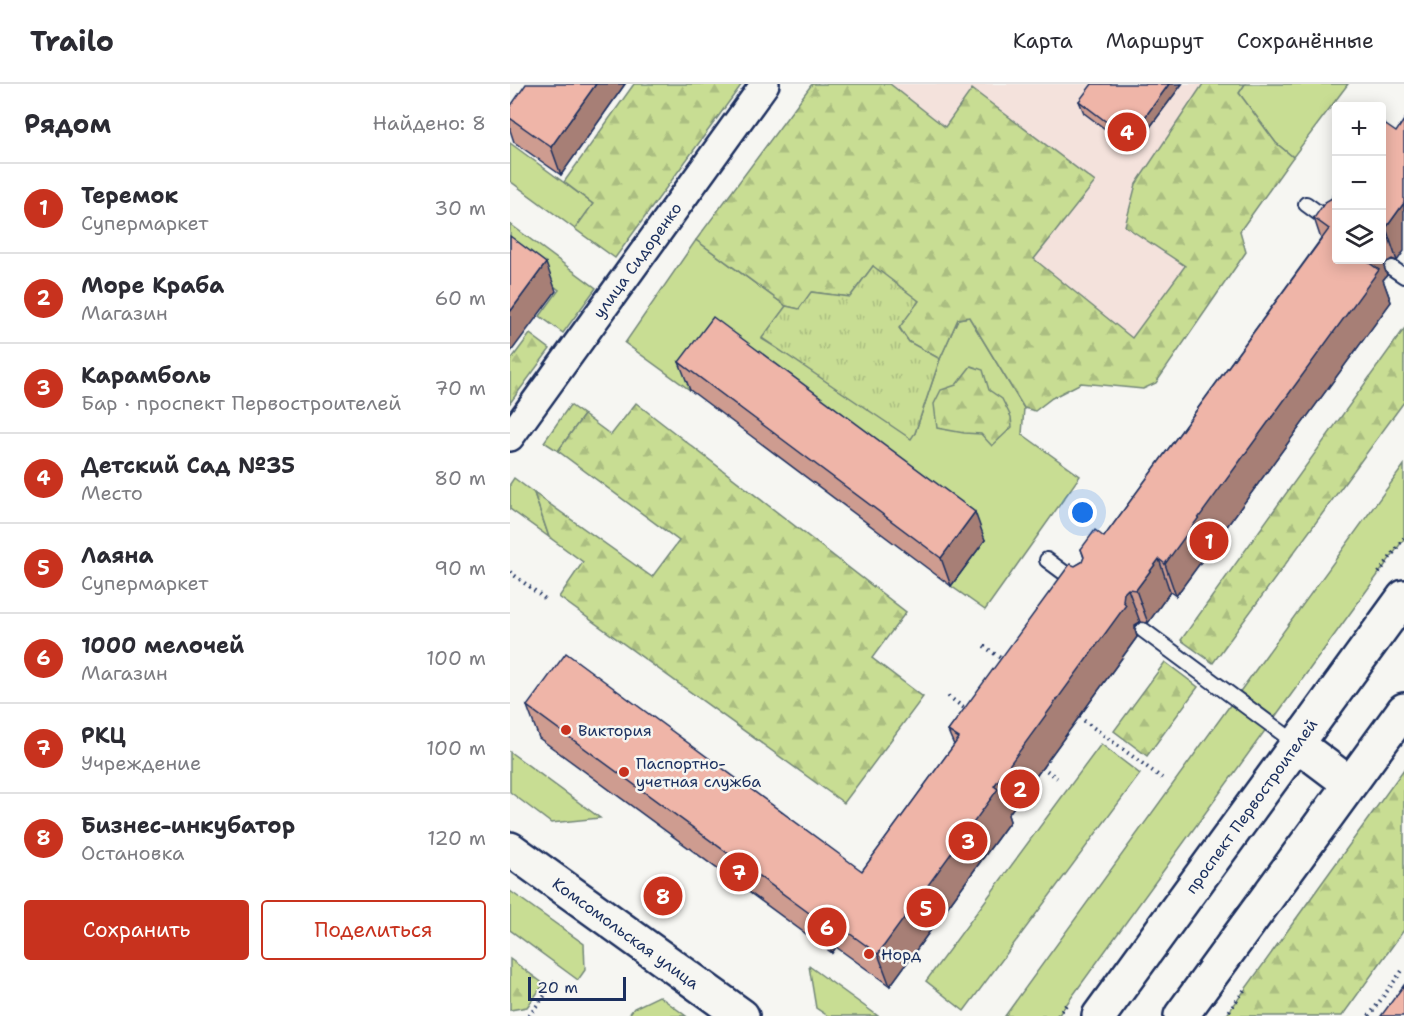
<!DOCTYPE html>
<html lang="ru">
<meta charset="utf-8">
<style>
body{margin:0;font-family:"Shantell Sans",sans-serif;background:#f7f7f7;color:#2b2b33}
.controls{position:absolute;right:18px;top:18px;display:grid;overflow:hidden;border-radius:6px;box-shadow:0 3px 15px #0003}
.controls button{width:54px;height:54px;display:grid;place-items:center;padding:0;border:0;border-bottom:2px solid #e1e1e2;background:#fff;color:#2b2b33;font:30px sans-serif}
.scale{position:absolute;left:18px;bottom:15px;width:98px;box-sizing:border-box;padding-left:6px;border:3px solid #1b2f5e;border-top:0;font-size:16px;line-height:21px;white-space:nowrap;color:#1b2f5e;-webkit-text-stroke:4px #f6f6f2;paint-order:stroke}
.you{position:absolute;left:573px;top:429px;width:21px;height:21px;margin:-15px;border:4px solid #fff;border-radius:50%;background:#1a73e8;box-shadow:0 0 0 9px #1a73e833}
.badge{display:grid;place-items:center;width:39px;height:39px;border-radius:50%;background:#c8321e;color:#fff;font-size:20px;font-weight:700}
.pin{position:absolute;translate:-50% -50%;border:3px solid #fff;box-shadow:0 2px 6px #0006}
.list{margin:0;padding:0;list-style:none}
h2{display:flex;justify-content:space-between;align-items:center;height:78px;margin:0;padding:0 24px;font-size:26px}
h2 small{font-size:20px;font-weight:400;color:#7c7c81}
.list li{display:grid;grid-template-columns:39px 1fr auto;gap:18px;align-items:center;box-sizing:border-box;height:90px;padding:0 24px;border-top:2px solid #e1e1e2}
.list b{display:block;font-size:22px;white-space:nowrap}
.list p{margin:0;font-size:20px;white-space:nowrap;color:#7c7c81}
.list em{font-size:20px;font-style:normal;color:#7c7c81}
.actions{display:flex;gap:12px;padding:18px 24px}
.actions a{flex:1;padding:14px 0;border:2px solid #c8321e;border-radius:6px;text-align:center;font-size:21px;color:#c8321e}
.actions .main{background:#c8321e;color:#fff}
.icon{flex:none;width:33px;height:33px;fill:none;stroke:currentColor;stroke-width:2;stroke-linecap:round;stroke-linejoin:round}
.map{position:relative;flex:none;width:894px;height:932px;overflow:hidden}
header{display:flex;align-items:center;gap:36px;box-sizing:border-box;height:84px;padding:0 30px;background:#fff;border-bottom:2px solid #e1e1e2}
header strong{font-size:28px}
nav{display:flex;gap:33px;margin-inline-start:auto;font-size:21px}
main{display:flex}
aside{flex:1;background:#fff}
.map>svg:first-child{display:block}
.built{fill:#f4e2dc}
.grass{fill:#c8dd93;stroke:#728678;stroke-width:1.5}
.forest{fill:url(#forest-firs);stroke:#728678;stroke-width:1.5}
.park{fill:url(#park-tufts);stroke:#728678;stroke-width:1.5}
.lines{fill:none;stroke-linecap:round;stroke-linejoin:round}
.service-casing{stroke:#1b2f5e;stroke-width:18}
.minor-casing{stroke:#1b2f5e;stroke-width:32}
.tertiary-casing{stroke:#1b2f5e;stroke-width:38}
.secondary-casing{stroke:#1b2f5e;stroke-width:38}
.path{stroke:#1b2f5e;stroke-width:4;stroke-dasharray:1.5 4.5;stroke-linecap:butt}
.service{stroke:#f6f6f2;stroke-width:14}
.minor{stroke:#f6f6f2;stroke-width:27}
.tertiary{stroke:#f6f6f2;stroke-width:33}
.secondary{stroke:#f6f6f2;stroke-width:33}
.wall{fill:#ce9c90;stroke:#1b2f5e;stroke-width:1.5}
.shaded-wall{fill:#a77f76;stroke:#1b2f5e;stroke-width:1.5}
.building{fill:#efb5a8;stroke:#1b2f5e;stroke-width:1.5}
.poi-dot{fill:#c8321e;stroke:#f6f6f2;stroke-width:2}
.labels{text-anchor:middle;stroke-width:5;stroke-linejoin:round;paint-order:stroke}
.street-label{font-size:16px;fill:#1b2f5e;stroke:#f6f6f2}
.poi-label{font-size:16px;fill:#1b2f5e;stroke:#f6f6f2;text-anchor:start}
</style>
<header>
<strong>Trailo</strong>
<nav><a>Карта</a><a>Маршрут</a><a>Сохранённые</a></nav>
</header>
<main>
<aside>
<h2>Рядом<small>Найдено: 8</small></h2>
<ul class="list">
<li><span class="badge">1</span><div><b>Теремок</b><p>Супермаркет</p></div><em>30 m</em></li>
<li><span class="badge">2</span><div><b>Море Краба</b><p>Магазин</p></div><em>60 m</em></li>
<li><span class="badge">3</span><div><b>Карамболь</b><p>Бар · проспект Первостроителей</p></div><em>70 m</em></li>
<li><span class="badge">4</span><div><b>Детский Сад №35</b><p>Место</p></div><em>80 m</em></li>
<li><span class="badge">5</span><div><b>Лаяна</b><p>Супермаркет</p></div><em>90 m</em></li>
<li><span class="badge">6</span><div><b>1000 мелочей</b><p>Магазин</p></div><em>100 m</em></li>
<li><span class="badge">7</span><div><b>РКЦ</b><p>Учреждение</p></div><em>100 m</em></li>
<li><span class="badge">8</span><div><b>Бизнес-инкубатор</b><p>Остановка</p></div><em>120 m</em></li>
</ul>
<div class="actions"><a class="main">Сохранить</a><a>Поделиться</a></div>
</aside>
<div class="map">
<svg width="894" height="932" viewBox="0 0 894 932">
<defs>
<pattern id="forest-firs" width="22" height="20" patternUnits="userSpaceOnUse" patternTransform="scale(1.5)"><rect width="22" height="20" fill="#c8dd93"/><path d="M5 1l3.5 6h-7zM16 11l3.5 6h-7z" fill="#abbe81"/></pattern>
<pattern id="park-tufts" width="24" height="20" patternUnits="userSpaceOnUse" patternTransform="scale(1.5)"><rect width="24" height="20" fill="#c8dd93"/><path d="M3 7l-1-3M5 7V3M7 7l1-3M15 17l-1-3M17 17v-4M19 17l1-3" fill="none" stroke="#abbe81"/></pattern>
</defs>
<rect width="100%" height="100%" fill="#f6f6f2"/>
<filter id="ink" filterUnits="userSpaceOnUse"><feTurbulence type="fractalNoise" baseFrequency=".0167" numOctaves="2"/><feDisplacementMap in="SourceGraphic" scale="12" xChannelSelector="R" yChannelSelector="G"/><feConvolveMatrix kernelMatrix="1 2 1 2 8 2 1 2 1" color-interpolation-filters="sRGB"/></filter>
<g filter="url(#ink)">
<path class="built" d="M 341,0 L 809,0 L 600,284 Z"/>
<path class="grass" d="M 735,0 L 838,0 L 783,73 L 766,59 L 729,9 Z
M 0,59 L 83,120 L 65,145 L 0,97 Z
M 0,140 L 86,204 L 53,249 L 30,232 L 49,206 L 0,169 Z
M 186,156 L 276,222 L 252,255 L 405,349 L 430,275 L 448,235 L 459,233 L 514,324 L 512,350 L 570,392 L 475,526 L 441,502 L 475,456 L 180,306 L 115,259 Z
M 60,321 L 74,331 L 48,367 L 34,358 Z
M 894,381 L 894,455 L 548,932 L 495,932 Z
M 4,394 L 24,409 L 39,453 L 0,425 L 0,400 Z
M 591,660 L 630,690 L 454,927 L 416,897 Z
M 0,668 L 90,734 L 41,739 L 0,708 Z
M 0,807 L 74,860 L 75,886 L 68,896 L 0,846 Z
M 299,882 L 368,932 L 318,932 L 306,924 Z
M 149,912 L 176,932 L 118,932 L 124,924 Z"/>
<path class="forest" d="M 124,0 L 232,0 L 105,174 L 65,145 L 83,120 L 54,98 Z
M 302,0 L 380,0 L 435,43 L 462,5 L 585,98 L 524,175 L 622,254 L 675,182 L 615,142 L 626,100 L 693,0 L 735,0 L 729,9 L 766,59 L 783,73 L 730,147 L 736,168 L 646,299 L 633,305 L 571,299 L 542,314 L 525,327 L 514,324 L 459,233 L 448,235 L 430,275 L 399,258 L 389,243 L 363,182 L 340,213 L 302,208 L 289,225 L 276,222 L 186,156 Z
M 894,245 L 894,318 L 703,579 L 671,556 Z
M 20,250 L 40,265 L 0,319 L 0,277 Z
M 461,282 L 473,286 L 479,306 L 492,315 L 501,333 L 502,343 L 482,362 L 471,350 L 454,349 L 427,344 L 424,320 L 431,306 L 446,301 Z
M 126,319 L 396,528 L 362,574 L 413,613 L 334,719 L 49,513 L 73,478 L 39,453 L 24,409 L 142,493 L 169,457 L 48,367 L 74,331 L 101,351 Z
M 655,578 L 688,603 L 637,672 L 604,647 Z
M 894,685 L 894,846 L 832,932 L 716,932 Z
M 0,875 L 34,900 L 17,923 L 0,926 Z"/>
<path class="park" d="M 363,182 L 409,217 L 389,244 L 399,258 L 430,275 L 405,349 L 401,355 L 252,254 L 276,222 L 289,225 L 301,208 L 340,213 Z"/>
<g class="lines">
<g class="service-casing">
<path id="service" d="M 796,120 L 826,142
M 882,184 L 894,192
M 537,476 L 568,499
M 633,546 L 787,660"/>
</g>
<g class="minor-casing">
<path id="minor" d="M 0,353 L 255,0"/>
</g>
<g class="tertiary-casing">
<path id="tertiary" d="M 0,765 L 232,932"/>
</g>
<g class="secondary-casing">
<path id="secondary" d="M 787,660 L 840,700
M 589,932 L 894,513
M 671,932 L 894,626"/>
</g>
<path class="path" d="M 0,488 L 38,517
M 869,489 L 894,454
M 474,562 L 493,576
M 438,612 L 458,627
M 569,633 L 652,694
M 532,683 L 547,694
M 19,932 L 48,894
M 548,932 L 558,918
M 716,932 L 735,905
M 859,932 L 894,884"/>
<use href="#service" class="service"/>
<use href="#minor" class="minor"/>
<use href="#tertiary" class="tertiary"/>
<use href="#secondary" class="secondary"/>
</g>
<path class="wall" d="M 115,0 L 51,91 L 4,58 L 0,46 L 0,23 Z
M 672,0 L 623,66 L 574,29 L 569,17 Z
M 872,41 L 887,177 L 882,175 L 875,179 L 874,183 L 877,191 L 873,196 L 881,218 L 666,512 L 660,508 L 638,539 L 630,538 L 625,541 L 625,546 L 627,553 L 498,731 L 500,737 L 380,902 L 326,863 L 322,869 L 29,654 L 17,622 L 352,787 L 444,661 L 438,647 L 565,482 L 572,478 L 574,474 L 571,465 L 594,453 L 811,155 L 804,134 L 872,176 Z
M 169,278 L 475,456 L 441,502 L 180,306 Z"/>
<path class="shaded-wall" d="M 86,0 L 115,0 L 51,91 L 41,63 Z
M 659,0 L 672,0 L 623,66 L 619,55 Z
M 894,119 L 894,167 L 887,177 L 876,144 Z
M 872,169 L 875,179 L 874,183 L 877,191 L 873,196 L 881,218 L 666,512 L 655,480 L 854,176 L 872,176 Z
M 36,179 L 46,207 L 0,269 L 0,228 Z
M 465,428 L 475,456 L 441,502 L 431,474 Z
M 649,475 L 660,508 L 638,539 L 626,506 Z
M 618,505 L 630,538 L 625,541 L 625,546 L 627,553 L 498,731 L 500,737 L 380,902 L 368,870 L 484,702 L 614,509 Z
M 314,831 L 326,863 L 322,869 L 310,837 Z"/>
<path class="building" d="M 16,0 L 86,0 L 41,63 L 0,34 L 0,23 Z
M 582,0 L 659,0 L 619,55 L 569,17 Z
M 894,36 L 894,119 L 876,144 L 872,143 L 872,41 L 873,39 L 886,48 Z
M 826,103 L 826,176 L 855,176 L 869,186 L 655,480 L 649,475 L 626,506 L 618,505 L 614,509 L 613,517 L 616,521 L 484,702 L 488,705 L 368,870 L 314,831 L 310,837 L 17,622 L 56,569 L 352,787 L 449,654 L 438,647 L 560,480 L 565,482 L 572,478 L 574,473 L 571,465 L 585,446 L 594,453 L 819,145 L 804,134 L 815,118 L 822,114 L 823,108 Z
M 0,152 L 36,179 L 0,228 Z
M 203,233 L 465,428 L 431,474 L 169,278 Z
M 894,901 L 894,932 L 871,932 Z"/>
</g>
<g class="poi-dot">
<circle cx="56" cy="646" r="6"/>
<circle cx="114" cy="688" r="6"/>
<circle cx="359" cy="870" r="6"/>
</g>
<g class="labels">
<g class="street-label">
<text transform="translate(127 176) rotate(-54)" y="6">улица Сидоренко</text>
<text transform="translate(741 722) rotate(-54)" y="6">проспект Первостроителей</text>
<text transform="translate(116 849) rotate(36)" y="6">Комсомольская улица</text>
</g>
<g class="poi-label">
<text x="68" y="652">Виктория</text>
<text x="126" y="685">Паспортно-<tspan x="126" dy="18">учетная служба</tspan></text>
<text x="371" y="876">Норд</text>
</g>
</g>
</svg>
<div class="controls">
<button>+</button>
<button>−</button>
<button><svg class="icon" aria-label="layers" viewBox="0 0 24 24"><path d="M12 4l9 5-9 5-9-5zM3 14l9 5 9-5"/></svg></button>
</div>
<div class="scale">20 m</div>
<div class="you"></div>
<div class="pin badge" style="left:699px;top:457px">1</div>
<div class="pin badge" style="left:510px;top:705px">2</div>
<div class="pin badge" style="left:458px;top:757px">3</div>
<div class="pin badge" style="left:617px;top:48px">4</div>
<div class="pin badge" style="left:416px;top:824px">5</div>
<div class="pin badge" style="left:317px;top:843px">6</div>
<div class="pin badge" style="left:229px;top:788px">7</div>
<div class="pin badge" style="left:153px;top:812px">8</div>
</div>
</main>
